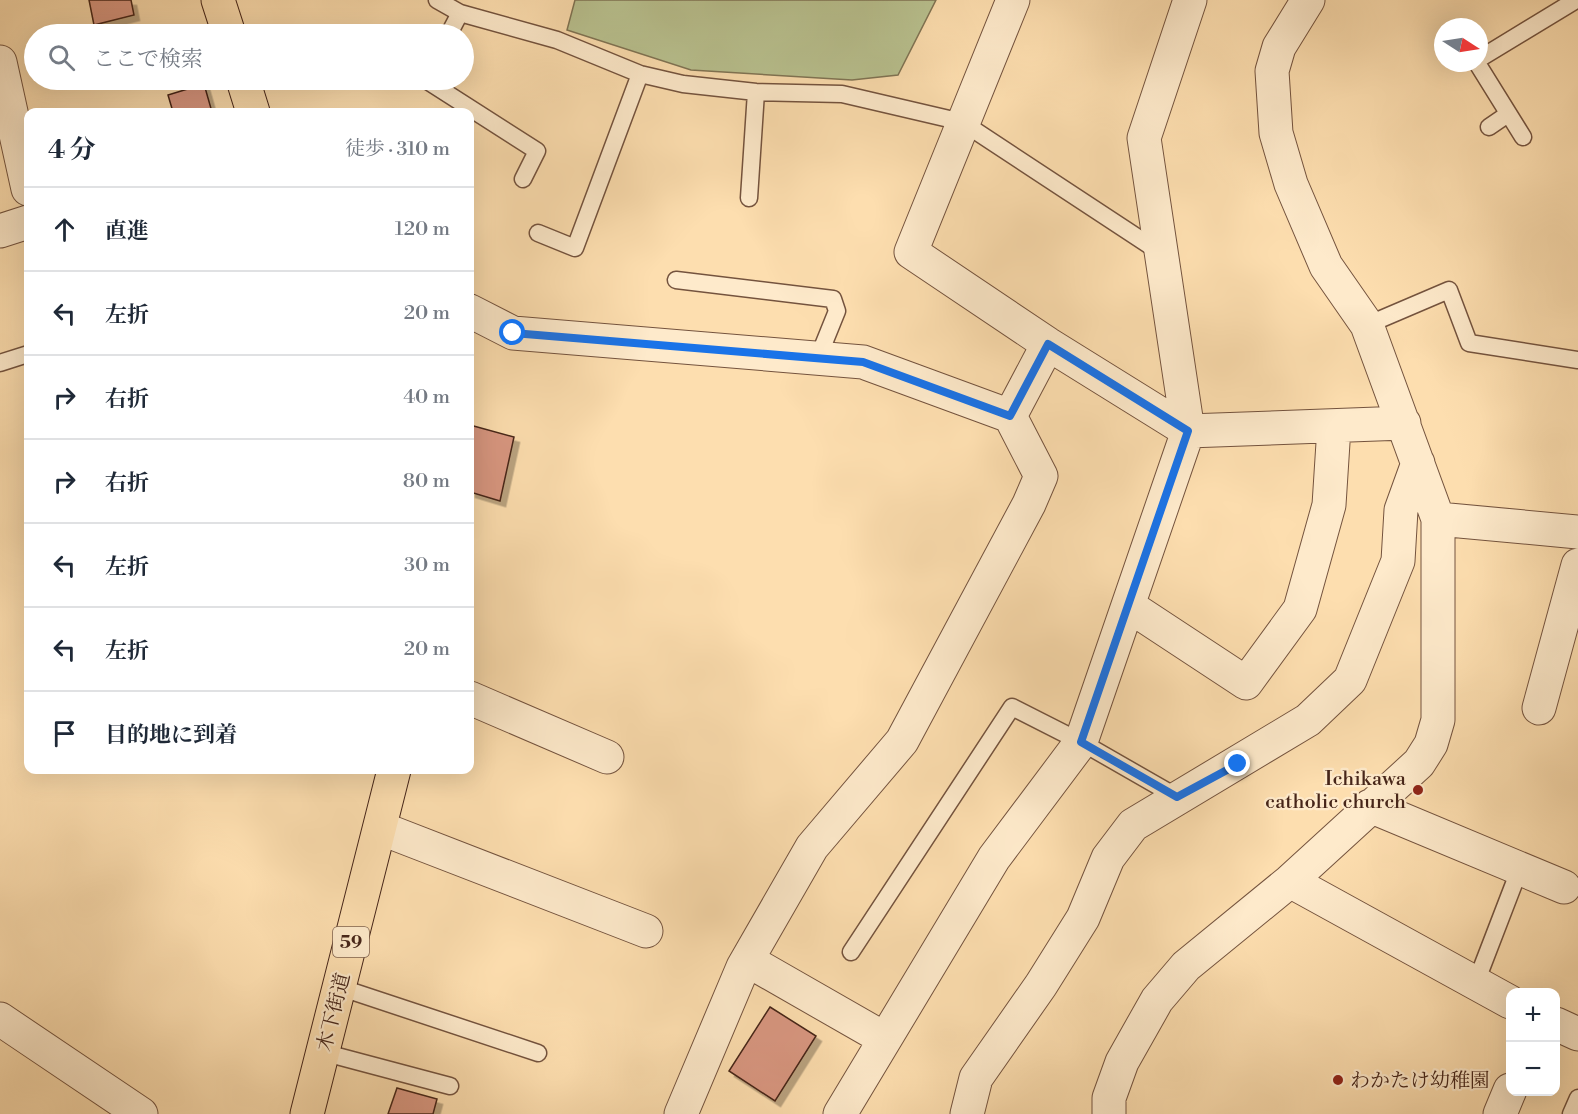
<!DOCTYPE html>
<html lang="ja">
<meta charset="utf-8">
<style>
body{margin:0;font-family:"Libre Bodoni","Noto Serif JP",serif;background:#f6f6f7;color:#1f2937}
.controls{position:absolute;right:18px;bottom:18px;display:grid;overflow:hidden;border-radius:12px;box-shadow:0 6px 24px #0002}
.controls button{width:54px;height:54px;display:grid;place-items:center;padding:0;border:0;border-bottom:2px solid #e0e1e3;background:#fff;color:#1f2937;font:30px sans-serif}
.compass{position:absolute;left:1434px;top:18px;width:54px;height:54px;border-radius:50%;background:#fff;box-shadow:0 6px 24px #0002;rotate:102deg}
.stop{position:absolute;width:18px;height:18px;margin:-14px;border:4px solid #1a73e8;border-radius:50%;background:#fff}
.stop.end{background:#1a73e8;border-color:#fff;box-shadow:0 2px 6px #0008}
.list{margin:0;padding:0;list-style:none}
h2{display:flex;justify-content:space-between;align-items:center;height:78px;margin:0;padding:0 24px;font-size:26px}
h2 small{font-size:20px;font-weight:400;color:#747a83}
.list li{display:grid;grid-template-columns:39px 1fr auto;gap:18px;align-items:center;box-sizing:border-box;height:84px;padding:0 24px;border-top:2px solid #e0e1e3}
.list b{display:block;font-size:22px;white-space:nowrap}
.list em{font-size:20px;font-style:normal;color:#747a83}
.icon{flex:none;width:33px;height:33px;fill:none;stroke:currentColor;stroke-width:2;stroke-linecap:round;stroke-linejoin:round}
.map{position:relative;flex:none;width:1578px;height:1114px;overflow:hidden}
.search{position:absolute;background:#fff;box-shadow:0 6px 24px #0002;left:24px;top:24px;width:450px;height:66px;display:flex;align-items:center;gap:15px;box-sizing:border-box;padding:0 21px;border-radius:33px;color:#747a83;font-size:22px}
.panel{position:absolute;background:#fff;box-shadow:0 6px 24px #0002;left:24px;top:108px;width:450px;height:666px;border-radius:12px}
.map>svg:first-child{display:block}
.green{fill:#b9c290;stroke:#807454;stroke-width:1.5}
.building{fill:#d99781;stroke:#462519;stroke-width:1.5;filter:url(#shadow)}
.lines{fill:none;stroke-linecap:round;stroke-linejoin:round}
.service-casing{stroke:#74533e;stroke-width:19}
.minor-casing{stroke:#74533e;stroke-width:35}
.primary-casing{stroke:#462519;stroke-width:35}
.service{stroke:#feeacb;stroke-width:16}
.minor{stroke:#feeacb;stroke-width:33}
.primary{stroke:#fddeaf;stroke-width:33}
.route{stroke:#1a73e8;stroke-width:8}
.poi-dot{fill:#8f2418;stroke:#feeacb;stroke-width:2}
.labels{text-anchor:middle;stroke-width:4.5;stroke-linejoin:round;paint-order:stroke}
.shield{fill:#feeacb;stroke:#7d604e;stroke-width:1.5}
.shield-label{font-size:18px;font-weight:bold;fill:#462519}
.poi-label{font-size:20px;fill:#462519;stroke:#feeacb;text-anchor:end}
.street-label{font-size:20px;fill:#462519;stroke:#feeacb}
</style>
<div class="map">
<svg width="1578" height="1114" viewBox="0 0 1578 1114">
<defs>
<filter id="shadow"><feDropShadow dx="5.5" dy="5.5" stdDeviation="0" flood-color="#0004"/></filter>
</defs>
<rect width="100%" height="100%" fill="#fddeaf"/>
<filter id="stains"><feTurbulence type="fractalNoise" baseFrequency=".00333" numOctaves="4"/><feColorMatrix values="0 0 0 0 .2 0 0 0 0 .09 0 0 0 0 .02 0 0 0 .5 -.17"/></filter>
<radialGradient id="worn" r=".72"><stop offset=".6" stop-color="#630" stop-opacity="0"/><stop offset="1" stop-color="#630" stop-opacity=".3"/></radialGradient>
<path class="green" d="M 575,0 L 936,0 L 898,75 L 852,80 L 691,70 L 567,30 Z"/>
<path class="building" d="M 89,0 L 131,0 L 134,15 L 94,25 Z
M 204,84 L 212,112 L 173,112 L 168,95 Z
M 470,425 L 514,437 L 500,501 L 470,492 Z
M 770,1007 L 816,1036 L 775,1101 L 729,1071 Z
M 397,1088 L 437,1099 L 433,1114 L 388,1114 Z"/>
<g class="lines">
<g class="service-casing">
<path id="service" d="M 437,0 L 460,13 L 557,40 L 640,74 L 683,84 L 756,92 L 842,94 L 962,122 L 1161,253
M 449,34 L 460,13
M 1479,59 L 1576,0
M 1477,63 L 1523,137
M 426,80 L 537,151 L 523,179
M 1489,127 L 1508,114
M 749,198 L 756,92
M 538,233 L 575,248 L 640,74
M 676,280 L 833,299 L 837,311 L 818,358
M 1367,325 L 1449,290 L 1469,343 L 1578,360
M 0,363 L 28,354
M 851,952 L 1012,707 L 1081,742 L 1177,797
M 1475,985 L 1520,868
M 339,987 L 538,1053
M 322,1052 L 450,1086
M 1571,1114 L 1578,1098"/>
</g>
<g class="minor-casing">
<path id="minor" d="M 1013,0 L 911,252 L 1048,344 L 1188,431 L 1404,423
M 0,62 L 28,189
M 0,231 L 28,222
M 470,311 L 513,333 L 863,362 L 1010,416 L 1041,476 L 1029,504 L 902,741 L 812,847 L 743,967 L 681,1114
M 1010,416 L 1048,344
M 1438,519 L 1578,532
M 1129,606 L 1246,683 L 1300,609 L 1329,505 L 1334,427
M 470,698 L 607,757
M 1539,708 L 1578,565
M 1370,806 L 1564,887
M 380,828 L 646,931
M 1290,881 L 1510,1002
M 747,960 L 885,1039
M 0,1019 L 141,1114
M 1556,1024 L 1578,1034
M 840,1114 L 994,858 L 1081,742 L 1188,431 L 1144,138 L 1190,0
M 967,1114 L 976,1078 L 1041,985 L 1083,918 L 1108,858 L 1133,825 L 1308,720 L 1350,680 L 1398,561 L 1401,510 L 1418,463
M 1109,1114 L 1109,1098 L 1122,1062 L 1157,1000 L 1186,966 L 1290,881 L 1419,763 L 1431,744 L 1438,720 L 1438,519 L 1367,325 L 1326,266 L 1291,184 L 1276,133 L 1272,71 L 1279,47 L 1308,0
M 1500,1114 L 1510,1090"/>
</g>
<g class="primary-casing">
<path id="primary" d="M 218,0 L 229,34
M 243,80 L 253,112
M 307,1114 L 394,770"/>
</g>
<use href="#service" class="service"/>
<use href="#minor" class="minor"/>
<use href="#primary" class="primary"/>
</g>
<g class="lines">
<path class="route" d="M 513,333 L 863,362 L 1010,416 L 1048,344 L 1188,431 L 1081,742 L 1177,797 L 1238,764"/>
</g>
<g class="poi-dot">
<circle cx="1418" cy="790" r="6"/>
<circle cx="1338" cy="1080" r="6"/>
</g>
<g class="labels">
<rect class="shield" x="333" y="927" width="36" height="30" rx="4.5"/>
<g class="shield-label">
<text x="351" y="948">59</text>
</g>
<g class="poi-label">
<text x="1406" y="785">Ichikawa<tspan x="1406" dy="23">catholic church</tspan></text>
<text x="1350" y="1087" text-anchor="start">わかたけ幼稚園</text>
</g>
<g class="street-label">
<text transform="translate(333 1012) rotate(-76)" y="7">木下街道</text>
</g>
</g>
<rect width="100%" height="100%" filter="url(#stains)"/>
<rect width="100%" height="100%" fill="url(#worn)"/>
</svg>
<div class="controls">
<button>+</button>
<button>−</button>
</div>
<svg class="compass" viewBox="-18 -18 36 36"><path d="M0-13l5 13h-10z" fill="#e53935"/><path d="M0 13l5-13h-10z" fill="#747a83"/></svg>
<div class="stop" style="left:513px;top:333px"></div>
<div class="stop end" style="left:1238px;top:764px"></div>
<div class="search"><svg class="icon" aria-label="search" viewBox="0 0 24 24"><circle cx="10" cy="10" r="6"/><path d="M15 15l6 6"/></svg>ここで検索</div>
<section class="panel">
<h2>4 分<small>徒歩 · 310 m</small></h2>
<ul class="list">
<li><svg class="icon" aria-label="ahead" viewBox="0 0 24 24"><path d="M12 20V5M6 11l6-6 6 6"/></svg><div><b>直進</b></div><em>120 m</em></li>
<li><svg class="icon" aria-label="left" viewBox="0 0 24 24"><path d="M17 20v-9H6M10 6l-5 5 5 5"/></svg><div><b>左折</b></div><em>20 m</em></li>
<li><svg class="icon" aria-label="right" viewBox="0 0 24 24"><path d="M7 20v-9h11M14 6l5 5-5 5"/></svg><div><b>右折</b></div><em>40 m</em></li>
<li><svg class="icon" aria-label="right" viewBox="0 0 24 24"><path d="M7 20v-9h11M14 6l5 5-5 5"/></svg><div><b>右折</b></div><em>80 m</em></li>
<li><svg class="icon" aria-label="left" viewBox="0 0 24 24"><path d="M17 20v-9H6M10 6l-5 5 5 5"/></svg><div><b>左折</b></div><em>30 m</em></li>
<li><svg class="icon" aria-label="left" viewBox="0 0 24 24"><path d="M17 20v-9H6M10 6l-5 5 5 5"/></svg><div><b>左折</b></div><em>20 m</em></li>
<li><svg class="icon" aria-label="arrive" viewBox="0 0 24 24"><path d="M6 21V4h12l-3 4 3 4H6"/></svg><div><b>目的地に到着</b></div></li>
</ul>
</section>
</div>
